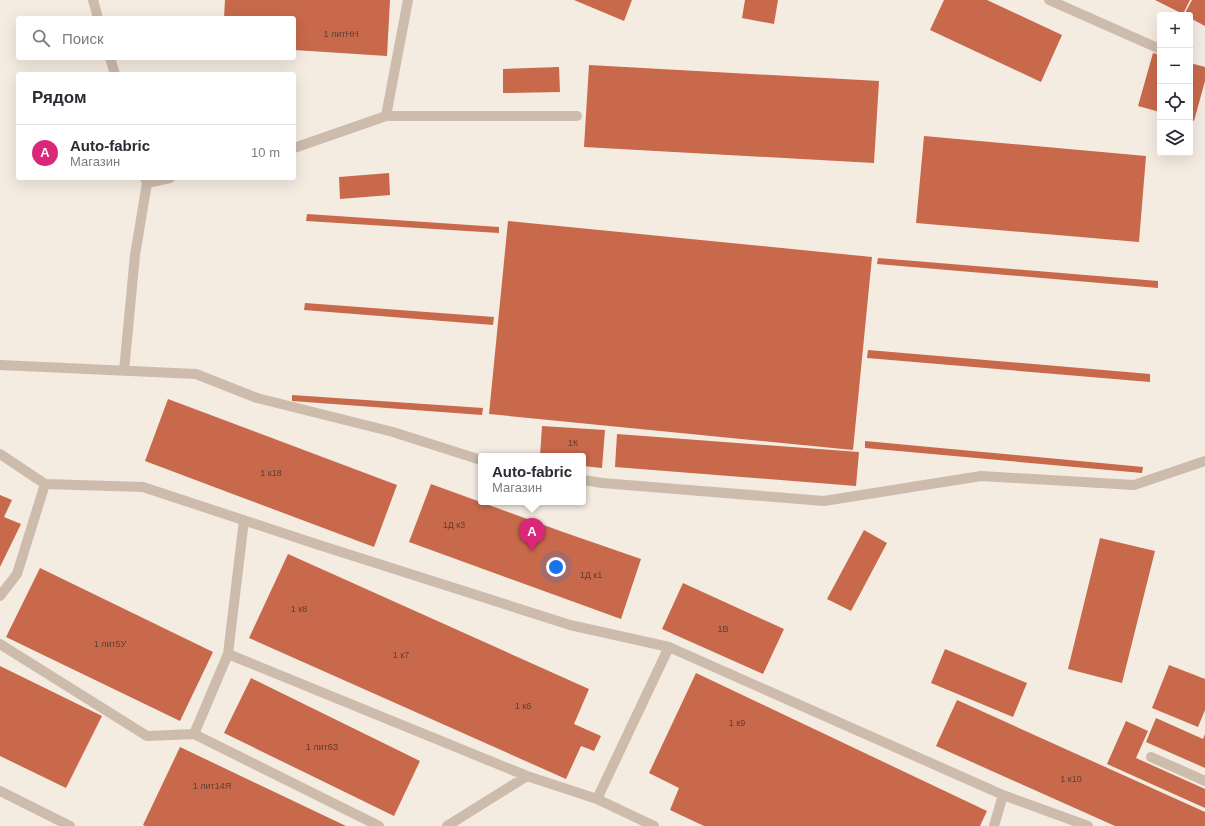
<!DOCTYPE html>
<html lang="ru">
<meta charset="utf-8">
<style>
body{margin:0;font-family:Arial,sans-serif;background:#f2f2f3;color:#2b2b33}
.controls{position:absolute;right:12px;top:12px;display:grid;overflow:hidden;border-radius:4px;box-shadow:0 4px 16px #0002}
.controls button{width:36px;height:36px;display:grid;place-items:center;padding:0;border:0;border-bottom:1px solid #e1e1e2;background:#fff;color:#2b2b33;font:20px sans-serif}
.you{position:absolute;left:556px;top:567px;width:14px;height:14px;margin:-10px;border:3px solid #fff;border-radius:50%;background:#1a73e8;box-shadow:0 0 0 6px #1a73e833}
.badge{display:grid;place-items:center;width:26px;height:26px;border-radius:50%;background:#db2777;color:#fff;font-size:13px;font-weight:700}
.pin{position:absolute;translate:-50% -33px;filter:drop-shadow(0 1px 2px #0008)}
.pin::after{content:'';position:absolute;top:21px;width:14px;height:12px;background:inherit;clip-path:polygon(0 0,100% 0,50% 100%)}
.popup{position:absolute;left:478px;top:453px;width:108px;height:52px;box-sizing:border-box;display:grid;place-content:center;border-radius:4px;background:#fff;filter:drop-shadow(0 1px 3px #0005);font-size:13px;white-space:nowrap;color:#7c7c81}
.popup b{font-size:15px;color:#2b2b33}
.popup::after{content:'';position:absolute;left:50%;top:100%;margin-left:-8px;border:8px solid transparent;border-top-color:#fff}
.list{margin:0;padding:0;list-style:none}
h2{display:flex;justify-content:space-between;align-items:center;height:52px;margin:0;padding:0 16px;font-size:17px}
h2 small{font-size:13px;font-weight:400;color:#7c7c81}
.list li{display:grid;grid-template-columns:26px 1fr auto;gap:12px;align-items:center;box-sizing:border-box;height:56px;padding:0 16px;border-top:1px solid #e1e1e2}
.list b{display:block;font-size:15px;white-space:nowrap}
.list p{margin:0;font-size:13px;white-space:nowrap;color:#7c7c81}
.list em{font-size:13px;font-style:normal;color:#7c7c81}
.icon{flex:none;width:22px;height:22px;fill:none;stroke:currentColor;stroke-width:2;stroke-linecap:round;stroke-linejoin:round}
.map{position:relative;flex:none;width:1205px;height:826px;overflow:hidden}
.search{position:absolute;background:#fff;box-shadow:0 4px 16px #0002;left:16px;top:16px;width:280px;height:44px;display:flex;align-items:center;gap:10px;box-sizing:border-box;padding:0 14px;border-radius:4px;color:#7c7c81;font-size:15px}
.panel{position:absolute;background:#fff;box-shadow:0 4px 16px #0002;left:16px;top:72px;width:280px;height:108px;border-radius:4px}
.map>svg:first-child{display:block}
.building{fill:#c8694b}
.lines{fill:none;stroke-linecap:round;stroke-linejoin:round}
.minor{stroke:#cdbbac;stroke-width:10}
.labels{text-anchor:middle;stroke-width:3;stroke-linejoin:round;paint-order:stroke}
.number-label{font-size:9px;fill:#5e3e33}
</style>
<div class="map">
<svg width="1205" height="826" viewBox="0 0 1205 826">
<rect width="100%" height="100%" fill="#f4ebe1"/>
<path class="building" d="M 225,0 L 390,0 L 387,56 L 294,50 L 294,18 L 224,18 Z
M 574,0 L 632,0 L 624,21 Z
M 745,0 L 778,0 L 774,24 L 742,18 Z
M 944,0 L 987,0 L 1062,35 L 1041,82 L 930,30 Z
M 1155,0 L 1190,0 L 1183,14 Z
M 1192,0 L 1205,0 L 1205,26 L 1190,18 L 1190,15 L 1184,15 Z
M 1153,53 L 1160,55 L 1160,112 L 1138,106 Z
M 1190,63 L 1205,67 L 1205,81 L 1194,121 L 1190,120 Z
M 589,65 L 879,81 L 874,163 L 584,147 Z
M 559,67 L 560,92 L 503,93 L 503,69 Z
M 924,136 L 1146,156 L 1139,242 L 916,223 Z
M 389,173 L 390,195 L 340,199 L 339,177 Z
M 307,214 L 499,227 L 499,233 L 306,221 Z
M 508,221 L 872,257 L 853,450 L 489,414 Z
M 878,258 L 1158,281 L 1158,288 L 877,264 Z
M 305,303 L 494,317 L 493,325 L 304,310 Z
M 868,350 L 1150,374 L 1150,382 L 867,358 Z
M 292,395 L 483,408 L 482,415 L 292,401 Z
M 168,399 L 397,485 L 374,547 L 145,461 Z
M 542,426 L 605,430 L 602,468 L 583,466 L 583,456 L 540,456 Z
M 617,434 L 859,452 L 856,486 L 615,467 Z
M 865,441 L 1143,467 L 1142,473 L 865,448 Z
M 431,484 L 563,532 L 641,559 L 621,619 L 409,542 Z
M 0,495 L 12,500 L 4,517 L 21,524 L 0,567 Z
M 864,530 L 887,543 L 851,611 L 827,599 Z
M 1100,538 L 1155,551 L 1122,683 L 1068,669 Z
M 288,554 L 589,689 L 574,724 L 601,736 L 594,751 L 581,746 L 566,779 L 249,638 Z
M 40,568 L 213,652 L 180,721 L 6,637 Z
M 683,583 L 784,629 L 763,674 L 662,629 Z
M 945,649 L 1027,683 L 1013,717 L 931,683 Z
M 1169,665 L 1205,679 L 1205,710 L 1198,727 L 1152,708 Z
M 0,666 L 102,716 L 66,788 L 0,756 Z
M 696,673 L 987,811 L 980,826 L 704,826 L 670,810 L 679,788 L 649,773 Z
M 251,678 L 420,761 L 394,816 L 224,733 Z
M 957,700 L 1205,812 L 1205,826 L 1115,826 L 936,746 Z
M 1156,718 L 1203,739 L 1205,734 L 1205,768 L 1146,742 Z
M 1126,721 L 1148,731 L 1136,758 L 1205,789 L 1205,808 L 1107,764 Z
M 180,747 L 346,826 L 145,826 L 143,825 Z"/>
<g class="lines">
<path class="minor" d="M 93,0 L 98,18
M 1049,0 L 1160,49
M 110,58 L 115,74
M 386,116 L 577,116
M 294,148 L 386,116 L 408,0
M 147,183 L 170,178
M 0,365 L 196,374 L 257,398 L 393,432 L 481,460
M 124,371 L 135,255 L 147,183 L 145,178
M 0,454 L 45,484 L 143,487 L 316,544 L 570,625 L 669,647
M 583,480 L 602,483 L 824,501 L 981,476 L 1134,485 L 1205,461
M 244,520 L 228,654 L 527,776 L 597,799
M 0,596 L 17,574 L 45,484
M 0,644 L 147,736 L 194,734 L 228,654
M 194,734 L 379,826
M 1151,757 L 1205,781
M 0,791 L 70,826
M 447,826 L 527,776
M 654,826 L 597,799 L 669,647 L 1003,795 L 1088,826
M 994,826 L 1003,795"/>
</g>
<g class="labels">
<g class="number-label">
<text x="341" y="37">1 литНН</text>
<text x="573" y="446">1К</text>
<text x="271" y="476">1 к18</text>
<text x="454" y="528">1Д к3</text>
<text x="591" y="578">1Д к1</text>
<text x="299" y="612">1 к8</text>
<text x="723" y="632">1В</text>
<text x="110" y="647">1 лит5У</text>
<text x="401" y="658">1 к7</text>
<text x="523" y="709">1 к6</text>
<text x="737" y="726">1 к9</text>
<text x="322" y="750">1 лит6З</text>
<text x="1071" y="782">1 к10</text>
<text x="212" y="789">1 лит14Я</text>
</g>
</g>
</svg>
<div class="controls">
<button>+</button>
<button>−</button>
<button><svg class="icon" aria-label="locate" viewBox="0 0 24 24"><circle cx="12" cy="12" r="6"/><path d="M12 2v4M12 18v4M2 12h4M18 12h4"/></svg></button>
<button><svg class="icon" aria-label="layers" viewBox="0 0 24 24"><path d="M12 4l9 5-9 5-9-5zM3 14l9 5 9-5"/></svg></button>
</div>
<div class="you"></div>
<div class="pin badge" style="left:532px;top:551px">A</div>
<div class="popup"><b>Auto-fabric</b>Магазин</div>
<div class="search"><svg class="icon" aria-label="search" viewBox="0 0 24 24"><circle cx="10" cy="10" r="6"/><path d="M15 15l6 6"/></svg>Поиск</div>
<section class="panel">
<h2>Рядом<small></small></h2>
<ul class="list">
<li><span class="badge">A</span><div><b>Auto-fabric</b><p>Магазин</p></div><em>10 m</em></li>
</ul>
</section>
</div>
